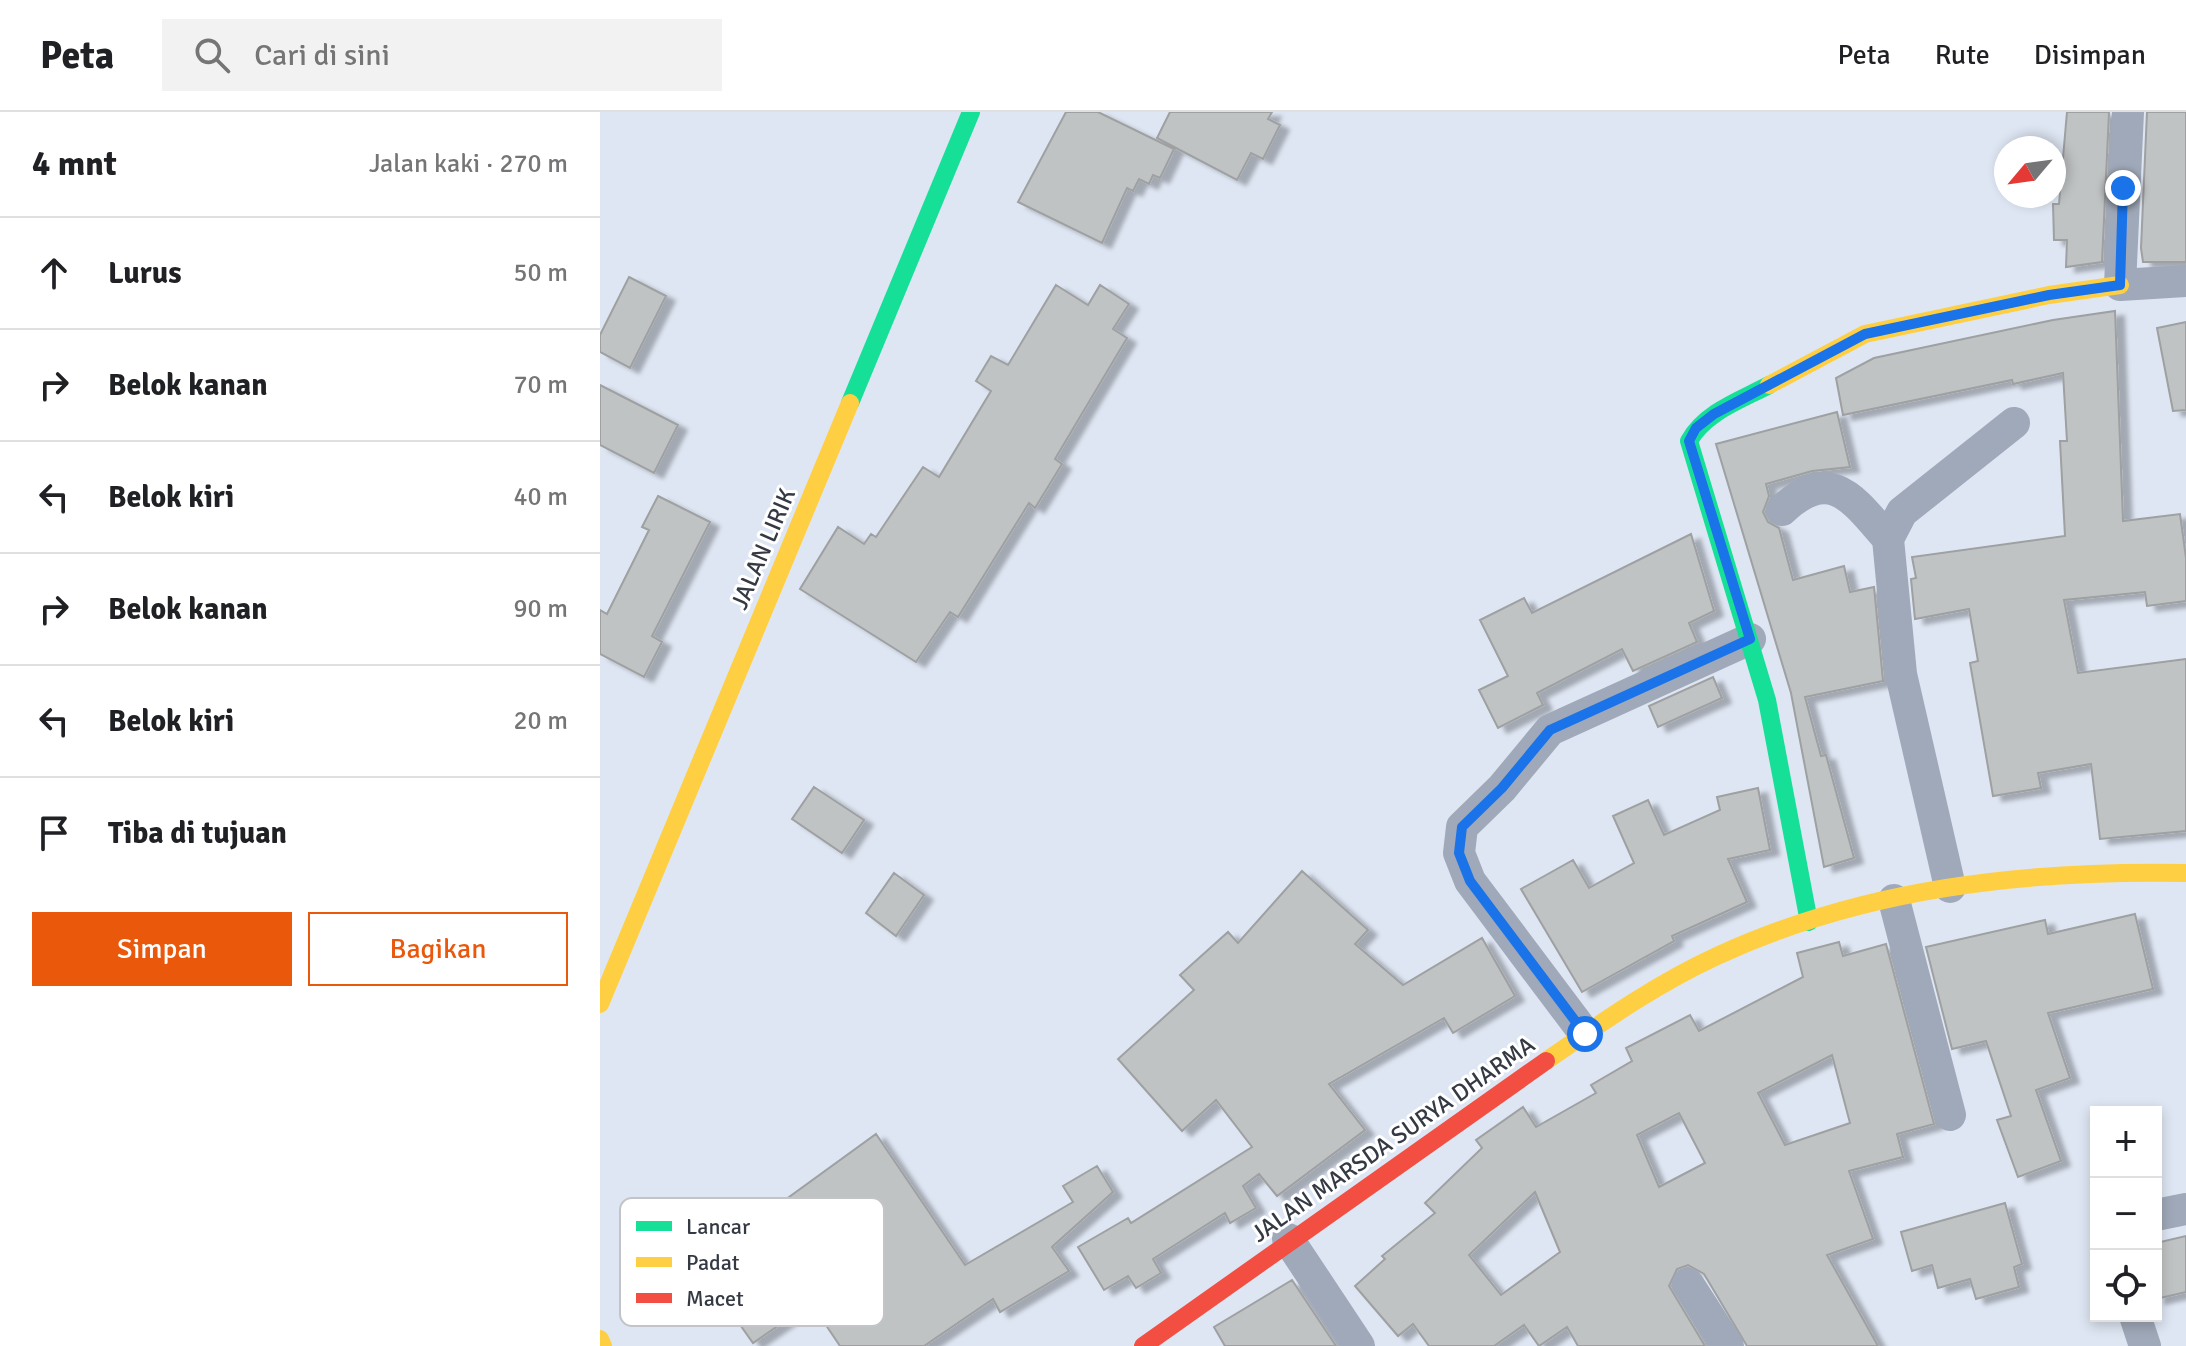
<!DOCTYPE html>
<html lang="id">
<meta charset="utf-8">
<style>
body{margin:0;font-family:Signika,sans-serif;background:#f2f2f2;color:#202124}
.controls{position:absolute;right:24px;bottom:24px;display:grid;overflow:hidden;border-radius:0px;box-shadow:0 4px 12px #0003}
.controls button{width:72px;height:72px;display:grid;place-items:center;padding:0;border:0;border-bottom:2px solid #e0e0e0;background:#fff;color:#202124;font:40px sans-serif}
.compass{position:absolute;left:1394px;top:24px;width:72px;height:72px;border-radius:50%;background:#fff;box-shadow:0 4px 12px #0003;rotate:241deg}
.stop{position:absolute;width:24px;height:24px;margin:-18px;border:6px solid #1a73e8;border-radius:50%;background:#fff}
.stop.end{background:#1a73e8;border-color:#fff;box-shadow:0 2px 8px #0008}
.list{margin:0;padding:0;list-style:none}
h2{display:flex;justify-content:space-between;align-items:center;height:104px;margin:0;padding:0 32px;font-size:34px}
h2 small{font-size:26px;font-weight:400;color:#757577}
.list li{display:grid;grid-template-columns:52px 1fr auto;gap:24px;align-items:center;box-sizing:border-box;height:112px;padding:0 32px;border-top:2px solid #e0e0e0}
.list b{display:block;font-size:30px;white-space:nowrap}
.list em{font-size:26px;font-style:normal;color:#757577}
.actions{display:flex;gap:16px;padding:24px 32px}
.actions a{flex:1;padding:18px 0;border:2px solid #ea580c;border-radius:0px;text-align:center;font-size:28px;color:#ea580c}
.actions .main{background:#ea580c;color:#fff}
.icon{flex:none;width:44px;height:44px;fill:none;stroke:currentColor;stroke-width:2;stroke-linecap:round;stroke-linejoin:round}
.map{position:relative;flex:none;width:1586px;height:1234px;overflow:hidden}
header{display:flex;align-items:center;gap:48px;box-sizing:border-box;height:112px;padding:0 40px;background:#fff;border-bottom:2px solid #e0e0e0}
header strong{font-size:38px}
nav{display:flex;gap:44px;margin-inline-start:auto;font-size:28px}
.search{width:560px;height:72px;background:#f2f2f2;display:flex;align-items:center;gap:20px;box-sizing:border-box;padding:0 28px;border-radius:0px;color:#757577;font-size:30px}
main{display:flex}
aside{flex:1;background:#fff}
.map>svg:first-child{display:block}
.building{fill:#c0c3c4;stroke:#9ea0a1;stroke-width:2;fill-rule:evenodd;filter:url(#shadow)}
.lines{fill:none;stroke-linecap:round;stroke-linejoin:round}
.street{stroke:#a0a9b9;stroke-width:32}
.fast{stroke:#16e098;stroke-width:18}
.slow{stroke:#ffcf43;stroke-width:18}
.jam{stroke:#f24e42;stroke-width:18}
.route{stroke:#1a73e8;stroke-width:10}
.labels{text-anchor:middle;stroke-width:6;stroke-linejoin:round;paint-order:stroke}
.street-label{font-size:24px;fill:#343943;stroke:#fff}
.key{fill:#fff;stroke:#c2c4c7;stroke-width:2}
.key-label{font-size:22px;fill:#343943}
</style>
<header>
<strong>Peta</strong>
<div class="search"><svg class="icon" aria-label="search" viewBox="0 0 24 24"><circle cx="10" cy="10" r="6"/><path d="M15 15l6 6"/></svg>Cari di sini</div>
<nav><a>Peta</a><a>Rute</a><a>Disimpan</a></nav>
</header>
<main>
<aside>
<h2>4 mnt<small>Jalan kaki · 270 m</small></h2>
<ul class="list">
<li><svg class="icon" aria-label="ahead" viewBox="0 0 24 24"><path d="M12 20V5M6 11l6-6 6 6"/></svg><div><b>Lurus</b></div><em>50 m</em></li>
<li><svg class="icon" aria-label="right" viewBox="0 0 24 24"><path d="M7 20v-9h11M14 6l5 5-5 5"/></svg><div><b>Belok kanan</b></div><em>70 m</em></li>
<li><svg class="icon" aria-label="left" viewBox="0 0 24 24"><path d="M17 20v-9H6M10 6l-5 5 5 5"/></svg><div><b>Belok kiri</b></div><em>40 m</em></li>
<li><svg class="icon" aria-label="right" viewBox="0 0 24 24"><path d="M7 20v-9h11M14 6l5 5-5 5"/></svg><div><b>Belok kanan</b></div><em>90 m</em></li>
<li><svg class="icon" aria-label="left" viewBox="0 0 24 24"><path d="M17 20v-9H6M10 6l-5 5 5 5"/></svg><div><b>Belok kiri</b></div><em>20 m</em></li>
<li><svg class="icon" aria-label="arrive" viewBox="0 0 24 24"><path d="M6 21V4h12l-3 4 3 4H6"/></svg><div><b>Tiba di tujuan</b></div></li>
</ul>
<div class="actions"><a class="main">Simpan</a><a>Bagikan</a></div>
</aside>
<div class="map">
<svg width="1586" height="1234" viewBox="0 0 1586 1234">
<defs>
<filter id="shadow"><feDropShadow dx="9" dy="5" stdDeviation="2" flood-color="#0004"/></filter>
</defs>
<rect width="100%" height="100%" fill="#dee6f3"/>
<path class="building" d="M 466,0 L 498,0 L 574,37 L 560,66 L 553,63 L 549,72 L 539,67 L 533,79 L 527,76 L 502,131 L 418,90 Z
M 570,0 L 672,0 L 668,7 L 680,13 L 663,47 L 651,41 L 637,68 L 557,26 Z
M 1467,0 L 1509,0 L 1502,150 L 1466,155 L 1467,128 L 1454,128 L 1453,92 L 1459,92 Z
M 1547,0 L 1586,0 L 1586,150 L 1543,150 L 1541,136 Z
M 29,165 L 66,184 L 30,256 L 0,240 L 0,223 Z
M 456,173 L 488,193 L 500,173 L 529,192 L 513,217 L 527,226 L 455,347 L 462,352 L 435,396 L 429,391 L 358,505 L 350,500 L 316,550 L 200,477 L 238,415 L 264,432 L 271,422 L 276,425 L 323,355 L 339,365 L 391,279 L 376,269 L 391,244 L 408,253 Z
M 1515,199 L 1523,409 L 1580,402 L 1586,446 L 1586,489 L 1547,494 L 1545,480 L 1464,488 L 1478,561 L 1586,547 L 1586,719 L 1500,727 L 1491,652 L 1438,661 L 1441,676 L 1393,684 L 1370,551 L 1378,549 L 1369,497 L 1315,507 L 1311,467 L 1316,466 L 1312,445 L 1465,424 L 1460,329 L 1467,329 L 1463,261 L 1413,272 L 1412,268 L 1243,303 L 1236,266 L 1274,246 L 1453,208 Z
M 1586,210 L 1586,298 L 1573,299 L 1557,216 Z
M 0,273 L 78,313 L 54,361 L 0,333 Z
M 1237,300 L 1250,355 L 1212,359 L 1166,372 L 1169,384 L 1163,400 L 1168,410 L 1179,416 L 1193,468 L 1244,454 L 1250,480 L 1274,475 L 1283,569 L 1205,585 L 1221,644 L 1226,643 L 1254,746 L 1224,755 L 1191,581 L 1116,332 Z
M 58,384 L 110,410 L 52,524 L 62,530 L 44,565 L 0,542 L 0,498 L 7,502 L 49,418 L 42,415 Z
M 1091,422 L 1114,499 L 1089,511 L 1097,530 L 1033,559 L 1022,537 L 937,581 L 943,593 L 898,616 L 879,578 L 908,564 L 880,508 L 924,486 L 932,501 Z
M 1113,565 L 1122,586 L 1058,615 L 1049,594 Z
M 214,675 L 264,708 L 242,741 L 192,707 Z
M 1158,676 L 1170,738 L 1128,747 L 1147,790 L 1072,824 L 1074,829 L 982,880 L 921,777 L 973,748 L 989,776 L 1034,751 L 1013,704 L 1048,688 L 1064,723 L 1120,698 L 1117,685 Z
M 702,759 L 768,818 L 755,832 L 803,873 L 882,826 L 915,884 L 853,921 L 844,906 L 729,972 L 765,1018 L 677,1084 L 659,1062 L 643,1074 L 656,1096 L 630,1111 L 625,1101 L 553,1147 L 561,1161 L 536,1176 L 528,1164 L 504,1178 L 478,1135 L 528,1106 L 531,1111 L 652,1035 L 616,988 L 582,1019 L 518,947 L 594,878 L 580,863 L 628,820 L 638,831 Z
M 294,761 L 324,783 L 296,824 L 266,801 Z
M 1535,802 L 1553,877 L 1448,901 L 1470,966 L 1436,978 L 1461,1049 L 1418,1065 L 1397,1008 L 1411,1004 L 1386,929 L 1352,937 L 1326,835 L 1445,808 L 1448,822 Z
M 1239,830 L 1243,844 L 1286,832 L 1334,1012 L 1297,1022 L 1303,1045 L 1249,1059 L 1273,1127 L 1227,1143 L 1278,1234 L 1147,1234 L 1104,1162 L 1088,1153 L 1077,1157 L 1069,1174 L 1105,1234 L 978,1234 L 967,1215 L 939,1234 L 924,1213 L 894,1234 L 829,1234 L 813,1212 L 798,1224 L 755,1174 L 785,1147 L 782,1144 L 835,1101 L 825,1091 L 882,1036 L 876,1028 L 923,995 L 936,1015 L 996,981 L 991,973 L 1032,949 L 1026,936 L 1090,903 L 1099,919 L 1203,865 L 1197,841 ZM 1232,943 L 1250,1011 L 1185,1033 L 1158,981 ZM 1079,1001 L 1105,1051 L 1059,1075 L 1037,1023 ZM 935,1080 L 960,1140 L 901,1183 L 869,1143 Z
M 276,1022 L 365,1153 L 473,1090 L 463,1074 L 497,1054 L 513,1080 L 452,1135 L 469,1159 L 400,1200 L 393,1187 L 324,1234 L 240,1234 L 211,1191 L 153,1231 L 114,1176 L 173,1135 L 156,1109 Z
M 1405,1091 L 1422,1152 L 1414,1155 L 1419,1175 L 1376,1187 L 1370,1167 L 1338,1176 L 1332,1153 L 1312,1159 L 1301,1120 Z
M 1586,1124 L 1586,1180 L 1556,1187 L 1556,1131 Z
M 692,1168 L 736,1234 L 625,1234 L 614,1215 Z"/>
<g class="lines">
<path class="street" d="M 1528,0 L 1520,173 L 1586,169
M 1182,398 C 1231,352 1253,387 1288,427
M 1350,775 L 1301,562 L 1288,427 L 1302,400 L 1414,311
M 1294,788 L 1350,1003
M 985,922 L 870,769 L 859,741 L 862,715 L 902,676 L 950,618 L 1150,527
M 1556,1103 L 1586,1097
M 688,1127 L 759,1234
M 1088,1172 L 1128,1234
M 1535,1204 L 1545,1234"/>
<path class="fast" d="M 1169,273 C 1141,288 1105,300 1089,329 L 1167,588 L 1209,810
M 250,291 L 371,0"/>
<path class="slow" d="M 1169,273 L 1265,222 L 1449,183 L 1520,173
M 0,892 L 250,291
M 946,949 C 1001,911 1056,872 1117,844 C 1264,776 1426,758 1586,761
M 0,1227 L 3,1234"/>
<path class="jam" d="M 543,1234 L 946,949"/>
</g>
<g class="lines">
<path class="route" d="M 985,922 L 870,769 L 859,741 L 862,715 L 902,676 L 950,618 L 1150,527 L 1089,329 L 1096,316 L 1114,302 L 1265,222 L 1449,183 L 1520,173 L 1523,76"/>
</g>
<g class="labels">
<g class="street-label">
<text transform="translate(163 437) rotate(-67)" y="8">JALAN LIRIK</text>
<text transform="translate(793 1027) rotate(-35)" y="8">JALAN MARSDA SURYA DHARMA</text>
</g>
</g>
<rect x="20" y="1086" width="264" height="128" rx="12" class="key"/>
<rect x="36" y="1109" width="36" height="10" fill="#16e098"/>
<rect x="36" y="1145" width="36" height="10" fill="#ffcf43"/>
<rect x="36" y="1181" width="36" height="10" fill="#f24e42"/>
<g class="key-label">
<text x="86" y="1122">Lancar</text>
<text x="86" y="1158">Padat</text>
<text x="86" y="1194">Macet</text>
</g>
</svg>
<div class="controls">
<button>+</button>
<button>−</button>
<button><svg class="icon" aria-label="locate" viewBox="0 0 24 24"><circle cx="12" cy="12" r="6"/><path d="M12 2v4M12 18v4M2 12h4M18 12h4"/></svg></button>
</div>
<svg class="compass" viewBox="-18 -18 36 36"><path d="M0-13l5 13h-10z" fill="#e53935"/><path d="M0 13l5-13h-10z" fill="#757577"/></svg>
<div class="stop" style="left:985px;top:922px"></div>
<div class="stop end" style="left:1523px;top:76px"></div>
</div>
</main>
